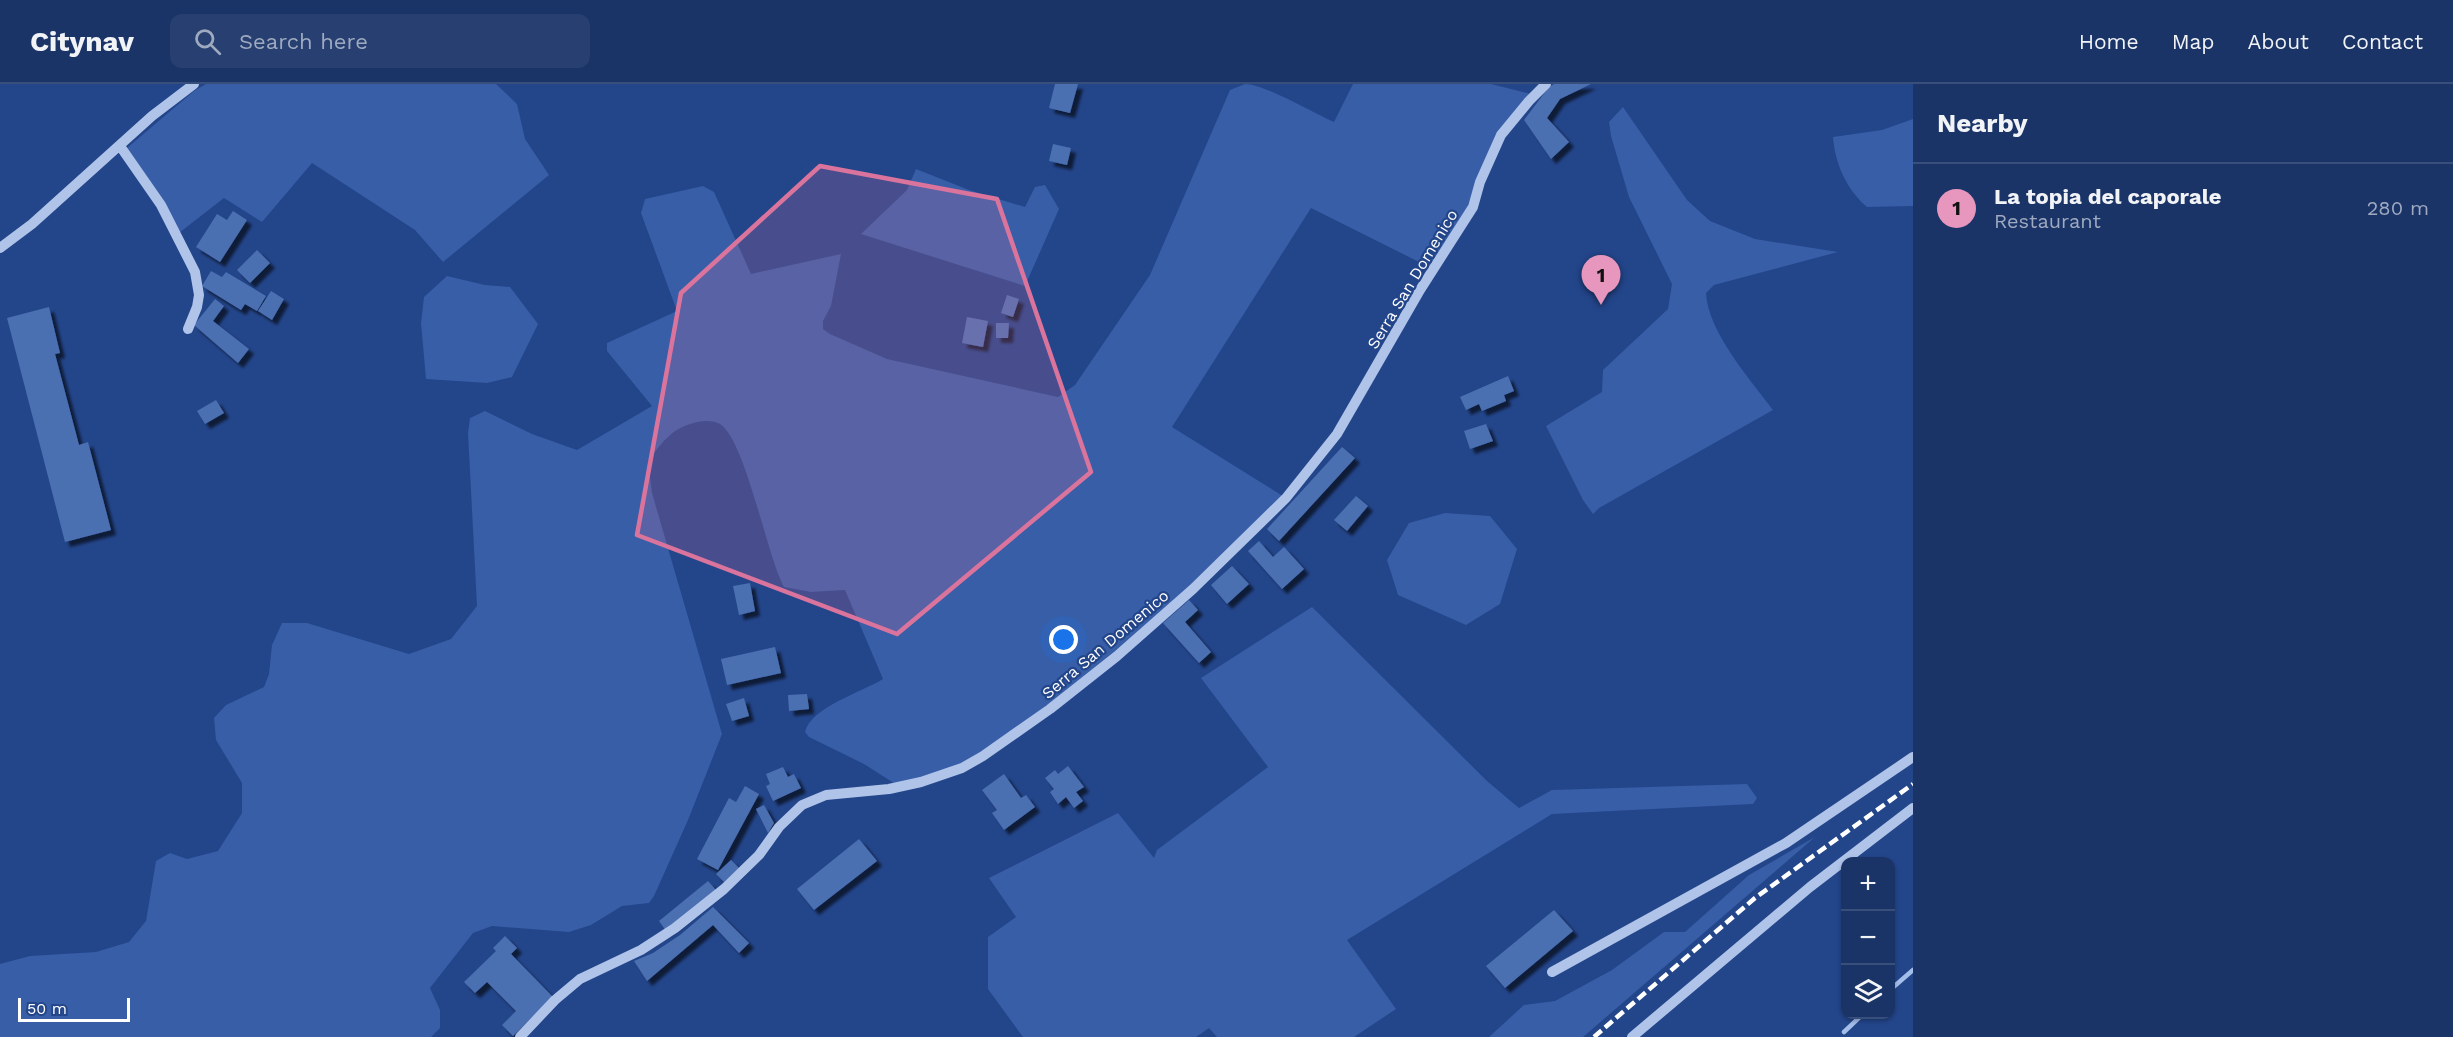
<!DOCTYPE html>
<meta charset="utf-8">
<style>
body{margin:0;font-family:"Work Sans",sans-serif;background:#273f71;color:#f1f3f6}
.controls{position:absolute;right:18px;bottom:18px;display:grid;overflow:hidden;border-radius:12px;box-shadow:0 2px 4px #0004}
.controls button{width:54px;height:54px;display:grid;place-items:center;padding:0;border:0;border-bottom:2px solid #384f7c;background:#1a3468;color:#f1f3f6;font:30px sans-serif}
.scale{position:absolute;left:18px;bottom:15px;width:112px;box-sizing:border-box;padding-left:6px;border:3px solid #fff;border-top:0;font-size:16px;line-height:21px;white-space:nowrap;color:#fff;-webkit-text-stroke:4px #23458a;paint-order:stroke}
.you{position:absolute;left:1064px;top:556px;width:21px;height:21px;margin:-15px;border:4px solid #fff;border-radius:50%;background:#1a73e8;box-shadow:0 0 0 9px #1a73e833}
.badge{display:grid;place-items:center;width:39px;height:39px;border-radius:50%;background:#e797bd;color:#111;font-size:20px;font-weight:700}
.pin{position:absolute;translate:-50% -50px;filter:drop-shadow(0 2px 3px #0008)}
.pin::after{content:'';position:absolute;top:32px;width:21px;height:18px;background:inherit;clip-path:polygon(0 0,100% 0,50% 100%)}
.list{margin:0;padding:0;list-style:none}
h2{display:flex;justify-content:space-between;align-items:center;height:78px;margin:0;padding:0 24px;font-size:26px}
h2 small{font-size:20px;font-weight:400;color:#9faac0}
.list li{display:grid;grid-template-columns:39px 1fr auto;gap:18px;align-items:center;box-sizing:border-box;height:90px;padding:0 24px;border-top:2px solid #384f7c}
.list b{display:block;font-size:22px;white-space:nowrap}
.list p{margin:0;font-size:20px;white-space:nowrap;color:#9faac0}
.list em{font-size:20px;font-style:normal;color:#9faac0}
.icon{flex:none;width:33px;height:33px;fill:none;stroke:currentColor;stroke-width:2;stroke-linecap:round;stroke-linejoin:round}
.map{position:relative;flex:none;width:1913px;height:953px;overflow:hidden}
header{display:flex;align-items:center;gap:36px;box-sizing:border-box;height:84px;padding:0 30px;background:#1a3468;border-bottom:2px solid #384f7c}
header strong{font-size:28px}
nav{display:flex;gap:33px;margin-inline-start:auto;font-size:21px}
.search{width:420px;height:54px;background:#273f71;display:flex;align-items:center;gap:15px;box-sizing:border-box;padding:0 21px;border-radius:12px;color:#9faac0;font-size:22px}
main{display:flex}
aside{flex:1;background:#1a3468}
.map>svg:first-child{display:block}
.green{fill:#375ea7}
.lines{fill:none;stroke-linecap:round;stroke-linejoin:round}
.stream{stroke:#a4beeb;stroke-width:4.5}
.building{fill:#4b6fb2;filter:url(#shadow)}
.minor{stroke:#b0c4ea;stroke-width:10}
.rail{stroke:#fff;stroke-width:4.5;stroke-dasharray:10 4.5;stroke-linecap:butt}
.marked{fill:#da749d;fill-opacity:0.2;stroke:#da749d;stroke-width:4.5;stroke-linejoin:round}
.labels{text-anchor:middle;stroke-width:4.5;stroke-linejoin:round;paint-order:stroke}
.street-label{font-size:16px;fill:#fff;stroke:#23458a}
</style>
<header>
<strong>Citynav</strong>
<div class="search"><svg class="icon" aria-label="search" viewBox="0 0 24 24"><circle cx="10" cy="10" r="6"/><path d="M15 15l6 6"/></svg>Search here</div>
<nav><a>Home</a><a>Map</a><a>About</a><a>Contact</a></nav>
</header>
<main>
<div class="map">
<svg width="1913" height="953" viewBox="0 0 1913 953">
<defs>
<filter id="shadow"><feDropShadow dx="5" dy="5" stdDeviation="1.5" flood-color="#0009"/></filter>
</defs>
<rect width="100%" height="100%" fill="#23458a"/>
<path class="green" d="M 206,0 L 496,0 L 517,20 L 525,55 L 549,91 L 443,178 L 415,146 L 312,79 L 262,138 L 224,114 L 179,149 L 127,64 L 194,7 Z
M 1245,0 C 1264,0 1314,29 1334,38 L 1353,0 L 1491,0 L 1531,10 L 1477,98 L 1464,132 L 1429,183 L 1311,124 L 1172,343 L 1286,414 L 1193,505 L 983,672 L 900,703 L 864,680 L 809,653 L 805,648 C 811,623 862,608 883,595 L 845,506 L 811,508 L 784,503 C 767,472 745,355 720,340 C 706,332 680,341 669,352 C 661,359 655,368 648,377 L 652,409 L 722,650 L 688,736 L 654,812 L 649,819 L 622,822 L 591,841 L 569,848 L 492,842 L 473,849 L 430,904 L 440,926 L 440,944 L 431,953 L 0,953 L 0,880 L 30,872 L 96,868 L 129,858 L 146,837 L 156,777 L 170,769 L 187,775 L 218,767 L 242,729 L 242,699 L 216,656 L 214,634 L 226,621 L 264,603 L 269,590 L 272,561 L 282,539 L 307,539 L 409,570 L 451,555 L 477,522 L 468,349 L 470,334 L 485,327 L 532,350 L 577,366 L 652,322 L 607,267 L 607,259 L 677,227 L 641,129 L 645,115 L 703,102 L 714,108 L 751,190 L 841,170 L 831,222 L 823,237 L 823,245 L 830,250 L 887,275 L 1058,313 L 1075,301 L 1150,191 L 1230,6 Z
M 1623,23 L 1687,116 L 1710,137 L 1755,155 L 1838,168 L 1714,201 L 1706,209 C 1708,248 1750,295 1773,326 L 1599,424 L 1593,430 L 1583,416 L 1546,342 L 1602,308 L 1603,286 L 1668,225 L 1672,200 L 1629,113 L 1611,52 L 1609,38 Z
M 1913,35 L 1913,122 L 1867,123 C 1847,106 1835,80 1833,53 L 1882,46 Z
M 916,85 L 969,106 L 1025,123 L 1035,103 L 1045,101 L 1059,125 L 1025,202 L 861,150 L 907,106 Z
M 447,192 L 485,201 L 510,203 L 538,240 L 512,293 L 487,299 L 426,295 L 421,239 L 424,213 Z
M 1445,429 L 1490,432 L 1517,465 L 1500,520 L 1466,541 L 1398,511 L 1387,476 L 1409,439 Z
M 1312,523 L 1487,697 L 1519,724 L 1552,706 L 1747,700 L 1757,714 L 1753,720 L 1552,730 L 1347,856 L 1396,925 L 1354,953 L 1217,953 L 1209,944 L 1196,953 L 1023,953 L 988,905 L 988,853 L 1016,833 L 989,794 L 1118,729 L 1154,774 L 1157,766 L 1268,683 L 1201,594 Z
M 1815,753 L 1583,953 L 1489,953 L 1524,921 L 1555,917 L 1612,886 L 1664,848 L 1685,848 L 1749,791 Z"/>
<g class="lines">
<path class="stream" d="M 1890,906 L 1913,886
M 1844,948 L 1863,930"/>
</g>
<path class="building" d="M 1055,0 L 1078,0 L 1070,29 L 1049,24 Z
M 1554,0 L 1591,0 L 1560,15 L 1547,34 L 1569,58 L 1551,75 L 1524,36 L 1549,3 Z
M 1053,60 L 1071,64 L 1067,81 L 1049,77 Z
M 233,127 L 247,136 L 220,178 L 196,163 L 217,130 L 227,136 Z
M 257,166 L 270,179 L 250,199 L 237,186 Z
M 211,187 L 222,193 L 226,188 L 266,212 L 257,227 L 245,220 L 241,226 L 202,202 Z
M 271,207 L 284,215 L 272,236 L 258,227 Z
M 1007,211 L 1019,215 L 1013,233 L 1001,229 Z
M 215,215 L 224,222 L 213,237 L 249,265 L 238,279 L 194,241 Z
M 49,223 L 60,269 L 55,270 L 79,361 L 88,358 L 111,446 L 65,458 L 7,234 Z
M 967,233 L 988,237 L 983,263 L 962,259 Z
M 996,239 L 1009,239 L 1008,254 L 996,254 Z
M 1508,292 L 1514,307 L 1504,311 L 1506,317 L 1482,327 L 1479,320 L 1466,326 L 1460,313 Z
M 216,316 L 224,329 L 205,340 L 197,327 Z
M 1486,340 L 1493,357 L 1470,365 L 1464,347 Z
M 1342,363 L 1355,374 L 1279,457 L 1267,445 Z
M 1356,412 L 1368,422 L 1347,447 L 1334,436 Z
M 1259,457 L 1273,473 L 1284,463 L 1304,485 L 1282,505 L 1248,467 Z
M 1232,482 L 1249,500 L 1227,520 L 1211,501 Z
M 750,499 L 755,527 L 739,531 L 733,502 Z
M 1189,516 L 1198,526 L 1185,538 L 1211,568 L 1199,579 L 1163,539 Z
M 775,563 L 781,589 L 727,601 L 721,575 Z
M 807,610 L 809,625 L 789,627 L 788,611 Z
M 744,614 L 749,632 L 732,637 L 726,620 Z
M 1068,682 L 1084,703 L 1076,708 L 1083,717 L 1074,724 L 1066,713 L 1058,720 L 1050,708 L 1054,705 L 1045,694 L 1055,686 L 1058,690 Z
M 783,683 L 788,693 L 794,690 L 801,704 L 773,717 L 766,702 L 770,700 L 766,690 Z
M 1004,690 L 1021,714 L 1026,711 L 1035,723 L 1004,746 L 992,729 L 997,726 L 982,706 Z
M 745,702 L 759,710 L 718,786 L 697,775 L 729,714 L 736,718 Z
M 764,721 L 774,739 L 768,749 L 756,725 Z
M 859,755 L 877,777 L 814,826 L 797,805 Z
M 731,776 L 739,784 L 724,798 L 716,790 Z
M 708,797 L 716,806 L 666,847 L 659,837 Z
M 713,823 L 749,859 L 739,869 L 713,841 L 647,897 L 634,877 L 653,869 L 680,851 Z
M 1554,826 L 1573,847 L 1505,904 L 1486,882 Z
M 505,852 L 517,864 L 511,870 L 553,913 L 513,952 L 502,941 L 516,927 L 487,898 L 475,909 L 464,898 L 496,867 L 493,864 Z"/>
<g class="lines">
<path class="minor" d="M 120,62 L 161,121 L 195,188 L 199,211 L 197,223 L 188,245
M 0,164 L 32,140 L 152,32 L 194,0
M 1552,888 L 1786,759 L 1913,673
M 520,953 L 555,916 L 580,895 L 641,866 L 675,844 L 724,805 L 759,771 L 779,743 L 802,721 L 826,711 L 889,705 L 921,698 L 962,684 L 983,672 L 1050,625 L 1117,572 L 1193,505 L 1286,414 L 1337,350 L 1420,206 L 1473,123 L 1480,98 L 1501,51 L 1529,17 L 1546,0
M 1632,953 L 1810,803 L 1913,724"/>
<path class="rail" d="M 1594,953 L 1755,814 L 1913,700"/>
</g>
<path class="marked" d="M 820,82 L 997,115 L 1091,388 L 897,550 L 637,451 L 681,209 Z"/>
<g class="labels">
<g class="street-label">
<text transform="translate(1412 195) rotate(-59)" y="6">Serra San Domenico</text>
<text transform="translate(1105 560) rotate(-40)" y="6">Serra San Domenico</text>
</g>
</g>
</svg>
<div class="controls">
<button>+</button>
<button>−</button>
<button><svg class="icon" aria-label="layers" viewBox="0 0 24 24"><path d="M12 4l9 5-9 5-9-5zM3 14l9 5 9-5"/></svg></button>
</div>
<div class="scale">50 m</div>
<div class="you"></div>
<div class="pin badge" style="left:1601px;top:221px">1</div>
</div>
<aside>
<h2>Nearby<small></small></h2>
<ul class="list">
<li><span class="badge">1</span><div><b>La topia del caporale</b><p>Restaurant</p></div><em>280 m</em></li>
</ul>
</aside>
</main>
